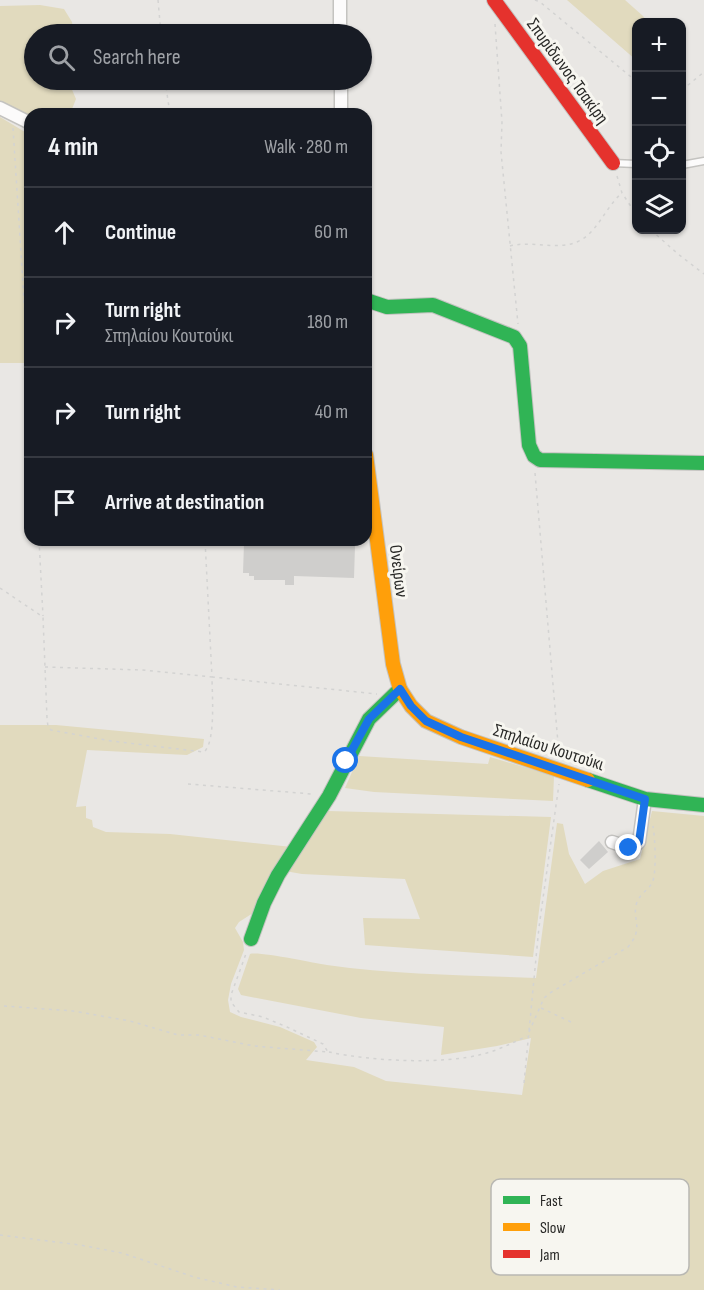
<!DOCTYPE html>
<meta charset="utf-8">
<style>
body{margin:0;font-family:"Sofia Sans Condensed",sans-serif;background:#242831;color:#f1f3f6}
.controls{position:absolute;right:18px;top:18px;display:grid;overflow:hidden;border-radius:12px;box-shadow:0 2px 4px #0004}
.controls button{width:54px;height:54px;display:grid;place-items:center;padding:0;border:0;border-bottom:2px solid #363941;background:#171b24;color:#f1f3f6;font:30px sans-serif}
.stop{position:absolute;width:18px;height:18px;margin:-14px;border:4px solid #1a73e8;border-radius:50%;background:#fff}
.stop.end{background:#1a73e8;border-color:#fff;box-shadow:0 2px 6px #0008}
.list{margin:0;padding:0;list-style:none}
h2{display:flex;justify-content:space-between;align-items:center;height:78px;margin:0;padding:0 24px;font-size:26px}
h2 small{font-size:20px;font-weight:400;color:#9ea1a6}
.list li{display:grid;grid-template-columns:39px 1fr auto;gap:18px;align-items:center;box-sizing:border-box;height:90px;padding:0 24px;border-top:2px solid #363941}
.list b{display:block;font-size:22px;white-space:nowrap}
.list p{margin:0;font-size:20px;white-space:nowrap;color:#9ea1a6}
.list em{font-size:20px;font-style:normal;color:#9ea1a6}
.icon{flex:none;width:33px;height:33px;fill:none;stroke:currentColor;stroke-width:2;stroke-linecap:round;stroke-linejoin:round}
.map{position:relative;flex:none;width:704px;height:1290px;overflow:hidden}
.search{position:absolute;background:#171b24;box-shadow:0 2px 4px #0004;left:24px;top:24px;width:348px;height:66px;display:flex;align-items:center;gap:15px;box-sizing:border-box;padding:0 21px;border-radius:33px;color:#9ea1a6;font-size:22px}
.panel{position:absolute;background:#171b24;box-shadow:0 2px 4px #0004;left:24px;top:108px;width:348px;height:438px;border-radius:18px}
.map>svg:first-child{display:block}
.green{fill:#e1dabe}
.building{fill:#cfcecc}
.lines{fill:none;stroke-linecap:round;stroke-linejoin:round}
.lane-casing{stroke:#c4c3c0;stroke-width:9}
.street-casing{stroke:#c4c3c0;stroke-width:15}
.fast-casing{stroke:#c4c3c0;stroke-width:16}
.slow-casing{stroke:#c4c3c0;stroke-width:16}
.jam-casing{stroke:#c4c3c0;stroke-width:16}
.path{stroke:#d3d3d2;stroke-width:1.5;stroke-dasharray:3 4.5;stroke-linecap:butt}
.lane{stroke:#fcfbfb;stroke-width:6}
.street{stroke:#fcfbfb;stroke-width:12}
.fast{stroke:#30b455;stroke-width:14}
.slow{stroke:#ff9f0a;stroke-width:14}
.jam{stroke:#e5322d;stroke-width:14}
.route{stroke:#1a73e8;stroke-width:8}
.labels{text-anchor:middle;stroke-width:6;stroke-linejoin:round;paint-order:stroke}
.street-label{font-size:18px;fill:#282826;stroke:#f7f6f0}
.key{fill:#f7f6f0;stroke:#b9b8b3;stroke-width:1.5}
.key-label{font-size:16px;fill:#282826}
</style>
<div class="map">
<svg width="704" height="1290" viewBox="0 0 704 1290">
<rect width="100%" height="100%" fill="#e9e7e4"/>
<path class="green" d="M 567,0 L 625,0 L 643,16 L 647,22 L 636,22 L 636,60 Z
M 40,5 L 64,9 L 72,22 L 74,34 L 34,34 L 34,80 L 71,80 L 70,85 L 76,99 L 72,109 L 45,111 L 45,114 L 30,114 L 30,118 L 0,104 L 0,6 Z
M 0,117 L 30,135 L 30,284 L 25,288 L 30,363 L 0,363 Z
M 0,725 L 56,725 L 204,739 L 203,747 L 187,755 L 87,750 L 76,807 L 86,806 L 86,818 L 92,820 L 93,827 L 106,832 L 170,834 L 292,847 L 253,913 L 239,922 L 235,928 L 243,942 L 244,950 L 231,984 L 228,1000 L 230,1012 L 241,1017 L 280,1027 L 314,1042 L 317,1047 L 306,1060 L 354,1067 L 386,1081 L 522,1095 L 531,1038 L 497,1046 L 441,1055 L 444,1027 L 361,1018 L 241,995 L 238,989 L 250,954 C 259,951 313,963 327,965 C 396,975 467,975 536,978 L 557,823 L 563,824 L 569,854 L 585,884 L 603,871 L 640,859 L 652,811 L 704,816 L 704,1290 L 0,1290 Z
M 359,756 L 488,764 L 490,757 L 554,776 L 553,801 L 374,792 L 345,788 Z
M 328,811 L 551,817 L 533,957 L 365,945 L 363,918 L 420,919 L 405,879 L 302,874 L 285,871 Z"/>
<path class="building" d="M 244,543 L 355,546 L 354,578 L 294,576 L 294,585 L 285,585 L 285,580 L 254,580 L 254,576 L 249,576 L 249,573 L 243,573 Z
M 599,841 L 608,852 L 589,869 L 580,860 Z"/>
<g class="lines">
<g class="lane-casing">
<path id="lane" d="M 613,163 L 636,164
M 682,165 L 704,161"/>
</g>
<g class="street-casing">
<path id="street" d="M 340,0 L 340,34
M 341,80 L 341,114
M 0,108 L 30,123
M 612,842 L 629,848 L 633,848 L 639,842 L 645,799"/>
</g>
<g class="fast-casing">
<path id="fast" d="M 366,300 L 387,307 L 433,305 L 514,337 L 520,346 L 529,445 L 534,456 L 540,460 L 704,463
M 588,780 L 645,799 L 704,805
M 251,939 L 264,903 L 278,875 L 329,796 L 369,719 L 400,689"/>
</g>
<g class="slow-casing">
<path id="slow" d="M 366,455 L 393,664 L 400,689 L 411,706 L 426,721 L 461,737 L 588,780"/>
</g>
<g class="jam-casing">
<path id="jam" d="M 494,0 L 613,163"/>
</g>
<path class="path" d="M 158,0 L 161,34
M 535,0 L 540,2 L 636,81
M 495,24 L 502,122 L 501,152 L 518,324
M 165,80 L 170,114
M 682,90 L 704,72
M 13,128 L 30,394
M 617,176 L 622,193 L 636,214
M 651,230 L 678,254 L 704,274
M 510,246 C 537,239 567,256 590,233 C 602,221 609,204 622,193
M 535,473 L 559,755
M 39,540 L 43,616
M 0,588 L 43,617 L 47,718 L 48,727 L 51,730 L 111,741 L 204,752 C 216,742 212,693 212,677 L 377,694
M 45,667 L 142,670 L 212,677 L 205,540
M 188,784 L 312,794
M 4,1006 L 73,1011 L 130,1021 L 178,1035 L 199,1035 L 254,1046 L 328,1052 L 323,1044 L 287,1027 L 263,1017 L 239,1012 L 231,1002 L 231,995 L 247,951
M 541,1008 L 571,1022
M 529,1032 L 544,998 L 550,993 L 628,947 C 645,927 631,920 637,902 C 640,894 648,890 652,883 C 657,874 655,837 653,826
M 329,1052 C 371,1061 442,1065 483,1054 C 499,1050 512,1043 527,1036
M 524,1083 L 539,927 L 559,784
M 0,1235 L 80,1245 L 122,1253 L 194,1277 L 237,1287 L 280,1290"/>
<use href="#lane" class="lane"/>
<use href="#street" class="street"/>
<use href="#fast" class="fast"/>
<use href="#slow" class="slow"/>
<use href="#jam" class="jam"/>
</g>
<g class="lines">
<path class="route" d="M 346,761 L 369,719 L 400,689 L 411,706 L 426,721 L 461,737 L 645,799 L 639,842 L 633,848 L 629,848"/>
</g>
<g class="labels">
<g class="street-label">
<text transform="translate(568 71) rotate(54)" y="6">Σπυρίδωνος Τσακίρη</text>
<text transform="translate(399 571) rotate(83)" y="6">Ονείρων</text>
<text transform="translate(549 747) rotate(18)" y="6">Σπηλαίου Κουτούκι</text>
</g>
</g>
<rect x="491" y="1179" width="198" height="96" rx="9" class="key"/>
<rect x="503" y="1196" width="27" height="8" fill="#30b455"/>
<rect x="503" y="1223" width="27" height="8" fill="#ff9f0a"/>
<rect x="503" y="1250" width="27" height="8" fill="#e5322d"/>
<g class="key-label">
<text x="540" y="1206">Fast</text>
<text x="540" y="1233">Slow</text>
<text x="540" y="1260">Jam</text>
</g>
</svg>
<div class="controls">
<button>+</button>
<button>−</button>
<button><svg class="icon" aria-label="locate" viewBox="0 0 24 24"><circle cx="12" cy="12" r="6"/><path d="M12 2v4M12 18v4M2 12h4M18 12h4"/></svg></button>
<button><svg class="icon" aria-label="layers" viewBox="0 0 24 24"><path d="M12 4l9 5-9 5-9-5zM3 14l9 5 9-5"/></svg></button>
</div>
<div class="stop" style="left:346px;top:761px"></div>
<div class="stop end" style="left:629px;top:848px"></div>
<div class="search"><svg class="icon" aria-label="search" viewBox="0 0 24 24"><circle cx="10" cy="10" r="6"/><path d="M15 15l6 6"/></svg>Search here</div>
<section class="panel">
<h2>4 min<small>Walk · 280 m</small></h2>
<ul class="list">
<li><svg class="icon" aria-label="ahead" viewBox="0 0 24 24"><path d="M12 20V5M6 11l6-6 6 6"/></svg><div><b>Continue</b></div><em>60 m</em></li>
<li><svg class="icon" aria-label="right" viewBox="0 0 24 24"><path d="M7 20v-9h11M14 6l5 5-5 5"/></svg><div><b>Turn right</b><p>Σπηλαίου Κουτούκι</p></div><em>180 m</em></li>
<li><svg class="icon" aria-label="right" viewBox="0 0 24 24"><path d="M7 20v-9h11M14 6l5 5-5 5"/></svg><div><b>Turn right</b></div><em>40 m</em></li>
<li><svg class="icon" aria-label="arrive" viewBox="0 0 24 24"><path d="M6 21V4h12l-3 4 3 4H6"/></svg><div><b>Arrive at destination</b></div></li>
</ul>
</section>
</div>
